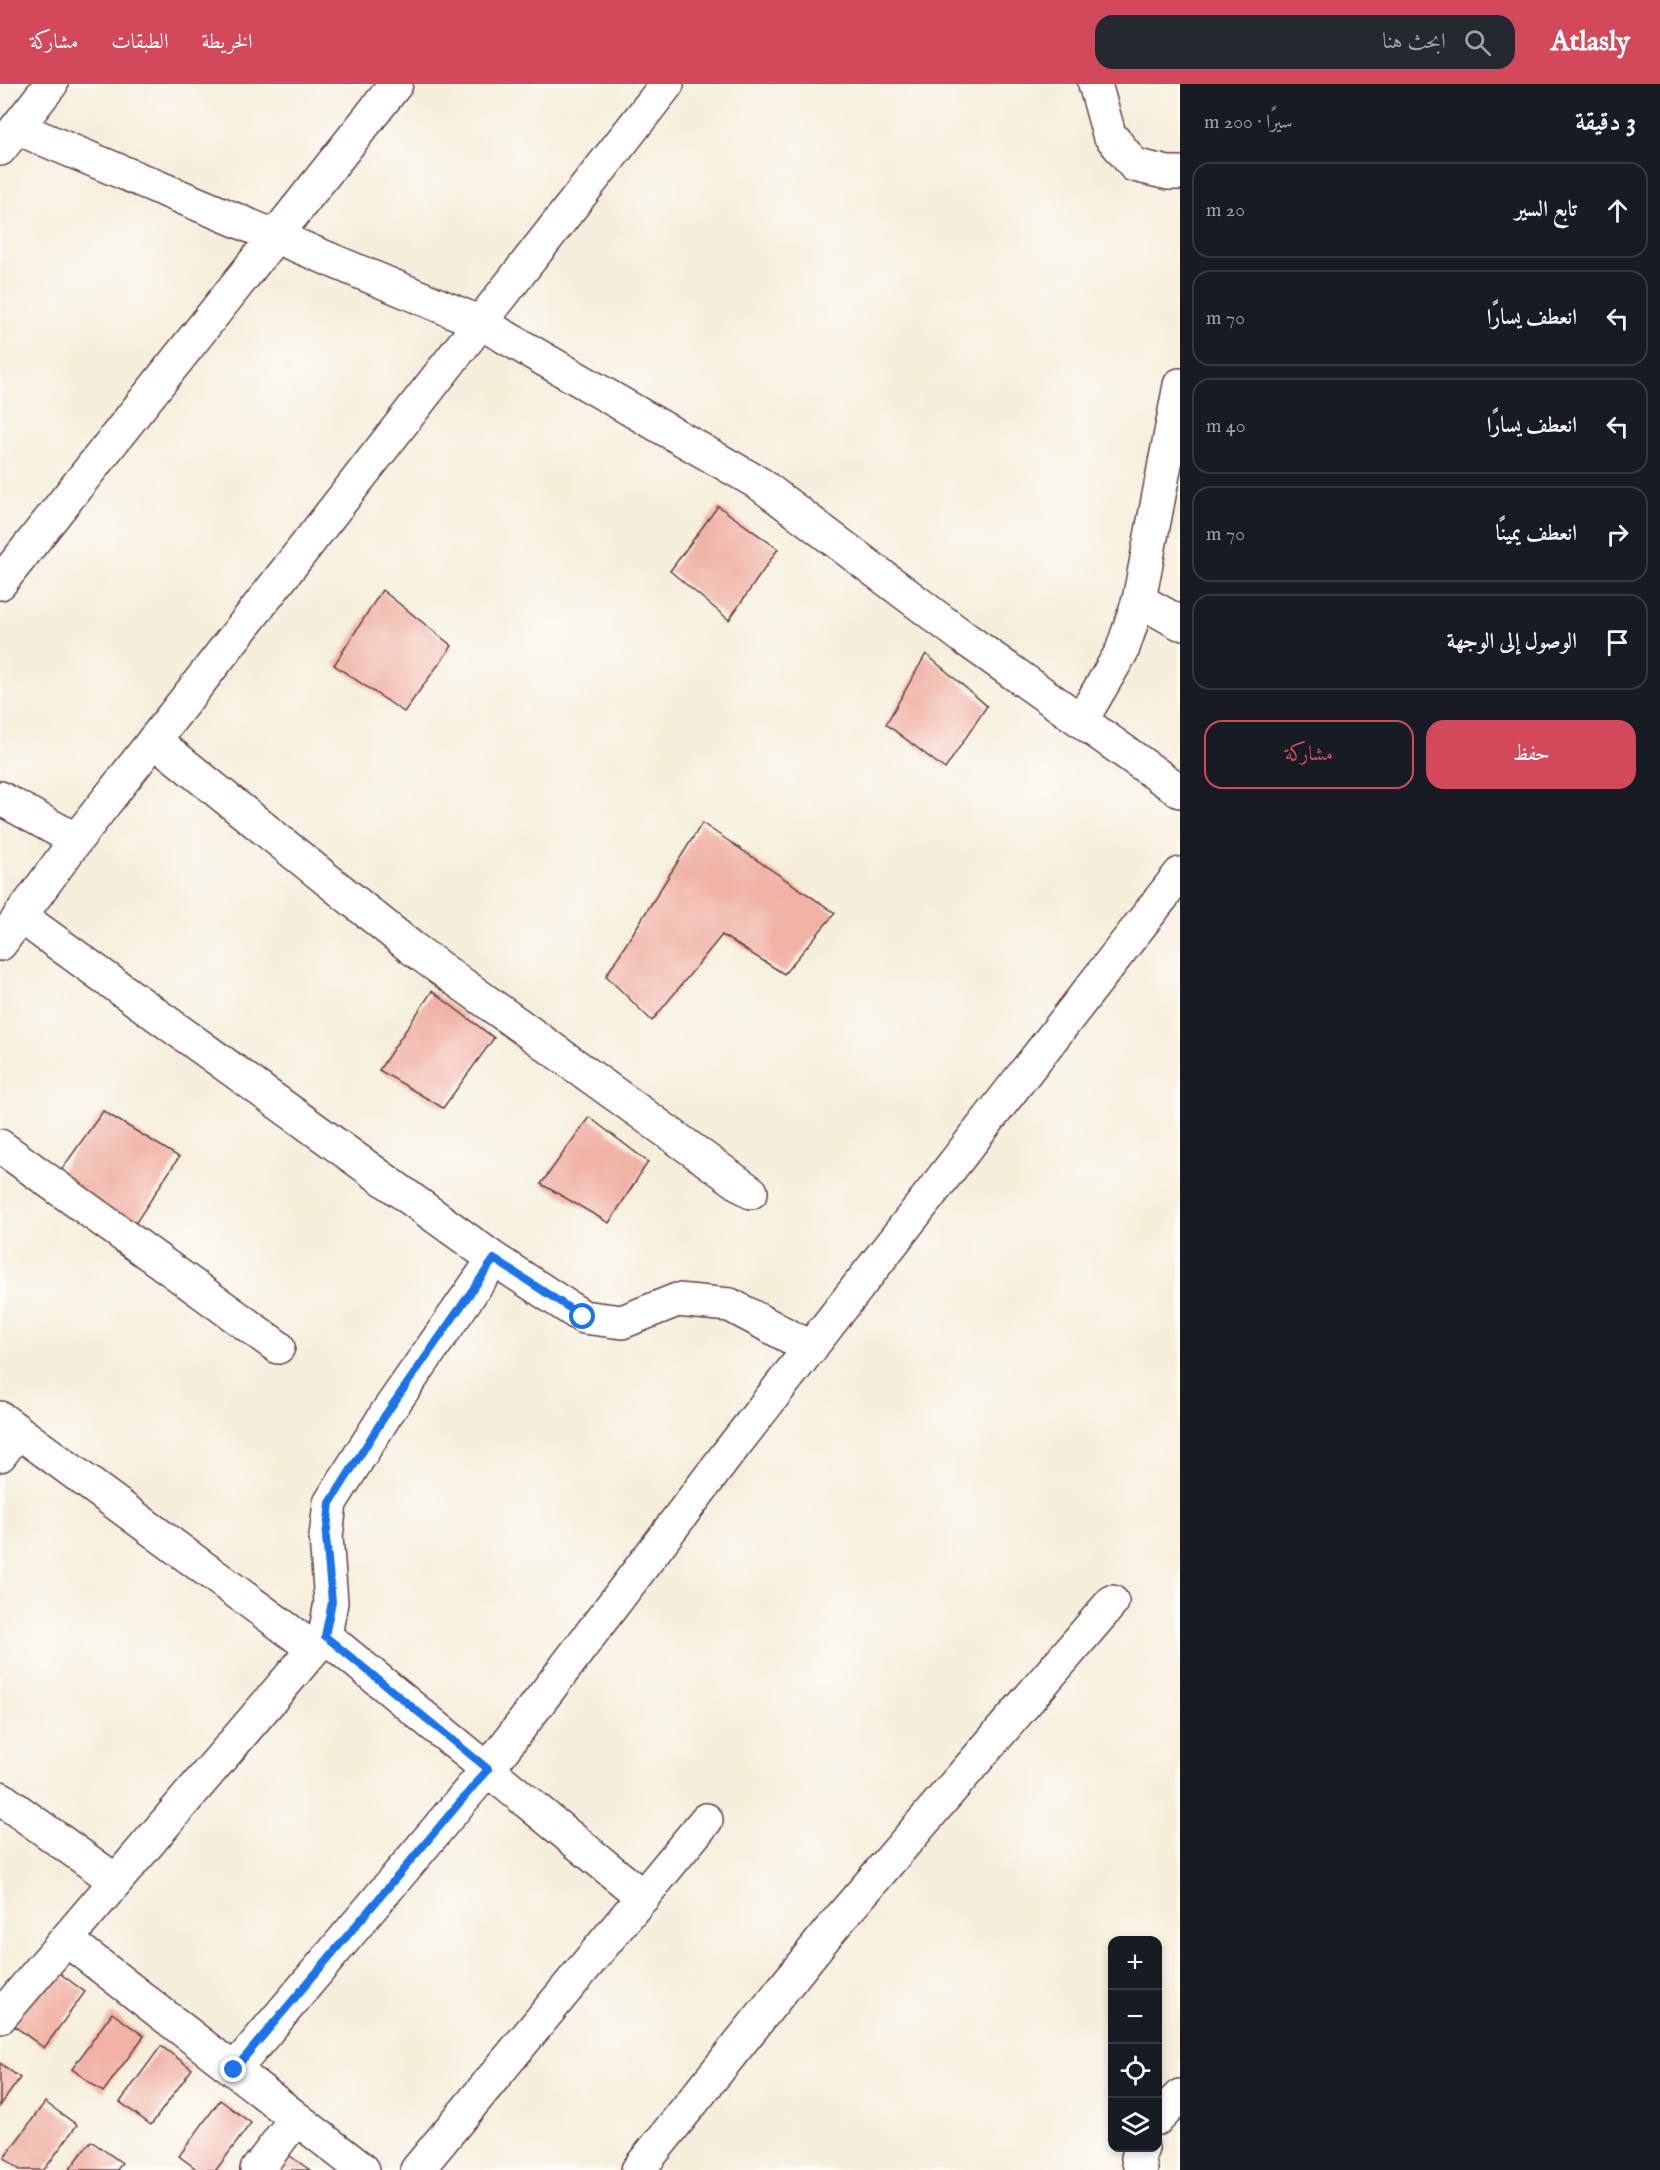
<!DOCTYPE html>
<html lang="ar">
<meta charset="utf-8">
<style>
body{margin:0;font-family:"IM FELL English",Amiri,serif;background:#242831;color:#f1f3f6;direction:rtl}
.controls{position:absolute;right:18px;bottom:18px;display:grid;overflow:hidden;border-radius:12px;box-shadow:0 3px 9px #0003}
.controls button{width:54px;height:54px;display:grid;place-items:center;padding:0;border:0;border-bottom:2px solid #363941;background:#171b24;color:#f1f3f6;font:30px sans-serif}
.stop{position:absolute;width:18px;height:18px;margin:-14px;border:4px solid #1a73e8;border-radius:50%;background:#fff}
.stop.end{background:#1a73e8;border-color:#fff;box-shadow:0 2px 6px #0008}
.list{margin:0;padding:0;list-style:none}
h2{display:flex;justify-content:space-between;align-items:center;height:78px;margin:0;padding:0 24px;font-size:26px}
h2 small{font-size:20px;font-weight:400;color:#9ea1a6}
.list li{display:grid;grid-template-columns:39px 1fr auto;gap:18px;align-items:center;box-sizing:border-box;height:96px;margin:0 12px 12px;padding:0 12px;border:2px solid #363941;border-radius:18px}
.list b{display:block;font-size:22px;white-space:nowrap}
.list em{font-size:20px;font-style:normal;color:#9ea1a6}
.actions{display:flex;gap:12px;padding:18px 24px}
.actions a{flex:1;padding:14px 0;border:2px solid #d1495b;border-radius:18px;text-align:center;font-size:21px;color:#d1495b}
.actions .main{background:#d1495b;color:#fff}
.icon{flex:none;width:33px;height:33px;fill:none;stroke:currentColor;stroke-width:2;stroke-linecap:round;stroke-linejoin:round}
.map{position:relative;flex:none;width:1180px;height:2086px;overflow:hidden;direction:ltr}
header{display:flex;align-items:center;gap:36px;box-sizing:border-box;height:84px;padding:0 30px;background:#d1495b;color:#fff}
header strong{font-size:28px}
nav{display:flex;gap:33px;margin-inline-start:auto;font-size:21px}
.search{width:420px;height:54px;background:#242831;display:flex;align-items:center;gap:15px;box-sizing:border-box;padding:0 21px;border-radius:18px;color:#9ea1a6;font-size:22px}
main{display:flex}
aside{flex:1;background:#171b24}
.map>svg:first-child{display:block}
.building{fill:#f0b2a5}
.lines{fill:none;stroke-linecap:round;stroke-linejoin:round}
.street-casing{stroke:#643e45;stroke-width:36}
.secondary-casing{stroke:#643e45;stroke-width:36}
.street{stroke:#fff;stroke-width:33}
.secondary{stroke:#fff;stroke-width:33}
.route{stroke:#1a73e8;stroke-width:8}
</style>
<header>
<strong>Atlasly</strong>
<div class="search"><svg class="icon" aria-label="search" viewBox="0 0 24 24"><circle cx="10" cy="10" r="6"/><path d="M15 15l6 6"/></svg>ابحث هنا</div>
<nav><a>الخريطة</a><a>الطبقات</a><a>مشاركة</a></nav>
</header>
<main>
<aside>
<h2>3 دقيقة<small>سيرًا · 200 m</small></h2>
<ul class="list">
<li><svg class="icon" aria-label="ahead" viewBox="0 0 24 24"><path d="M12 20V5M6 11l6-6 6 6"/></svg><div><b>تابع السير</b></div><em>20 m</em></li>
<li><svg class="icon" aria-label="left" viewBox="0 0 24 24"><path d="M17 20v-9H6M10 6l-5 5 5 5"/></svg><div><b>انعطف يسارًا</b></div><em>70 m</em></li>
<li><svg class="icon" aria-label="left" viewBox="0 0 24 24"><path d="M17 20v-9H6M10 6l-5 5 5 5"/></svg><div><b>انعطف يسارًا</b></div><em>40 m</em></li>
<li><svg class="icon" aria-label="right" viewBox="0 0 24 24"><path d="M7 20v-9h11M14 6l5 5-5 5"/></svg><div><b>انعطف يمينًا</b></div><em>70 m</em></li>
<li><svg class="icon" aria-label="arrive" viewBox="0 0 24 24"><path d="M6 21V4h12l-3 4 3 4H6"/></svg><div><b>الوصول إلى الوجهة</b></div></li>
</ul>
<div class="actions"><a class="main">حفظ</a><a>مشاركة</a></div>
</aside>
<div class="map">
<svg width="1180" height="2086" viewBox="0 0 1180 2086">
<rect width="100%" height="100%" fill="#fdfcf7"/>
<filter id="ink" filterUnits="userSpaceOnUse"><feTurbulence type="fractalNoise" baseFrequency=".0167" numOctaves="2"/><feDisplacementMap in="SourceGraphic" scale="12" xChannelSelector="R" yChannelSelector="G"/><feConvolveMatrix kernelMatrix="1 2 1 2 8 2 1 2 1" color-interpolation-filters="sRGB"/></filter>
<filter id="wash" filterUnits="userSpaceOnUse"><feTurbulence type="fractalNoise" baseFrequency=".008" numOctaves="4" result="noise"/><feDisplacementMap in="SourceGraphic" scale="24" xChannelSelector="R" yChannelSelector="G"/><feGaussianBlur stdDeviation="1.35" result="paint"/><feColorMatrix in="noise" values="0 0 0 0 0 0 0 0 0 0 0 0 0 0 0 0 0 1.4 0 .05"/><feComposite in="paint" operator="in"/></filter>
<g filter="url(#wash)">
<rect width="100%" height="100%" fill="#f5eedb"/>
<g id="blocks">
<path class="building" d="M 718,422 L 778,465 L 729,536 L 670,487 Z
M 382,506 L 452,562 L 404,628 L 334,581 Z
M 926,570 L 987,622 L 945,685 L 886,640 Z
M 702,739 L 835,829 L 784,890 L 722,851 L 652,937 L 606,892 Z
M 432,907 L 494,954 L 443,1024 L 379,986 Z
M 103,1027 L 179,1073 L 133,1143 L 59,1089 Z
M 589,1033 L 648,1078 L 609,1139 L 541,1100 Z
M 54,1885 L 85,1908 L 44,1964 L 13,1941 Z
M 112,1929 L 144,1952 L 103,2008 L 72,1985 Z
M 161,1962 L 192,1985 L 151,2041 L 120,2018 Z
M 0,1979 L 20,1994 L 0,2022 Z
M 220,2016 L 251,2039 L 216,2086 L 198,2086 L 179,2072 Z
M 45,2018 L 77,2041 L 44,2086 L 20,2086 L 4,2074 Z
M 91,2057 L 122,2079 L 117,2086 L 69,2086 Z
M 287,2070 L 310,2086 L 275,2086 Z"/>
</g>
</g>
<g filter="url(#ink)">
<use href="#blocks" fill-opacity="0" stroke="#643e45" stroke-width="1.5"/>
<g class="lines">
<g class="street-casing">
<path id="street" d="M 1095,0 L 1109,50 L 1134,81 L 1168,89 L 1180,89
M 17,44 L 481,239 L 760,400 L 967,556 L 1180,707
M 0,65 L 51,0
M 0,499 L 396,0
M 1139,516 L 1180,539
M 1081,637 L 1122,567 L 1139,516 L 1180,301
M 154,656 L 412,864 L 751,1108
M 0,714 L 76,756
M 20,832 L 494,1175 L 583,1233 L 622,1238 L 677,1216 L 730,1221 L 811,1264
M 0,1062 L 278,1263
M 0,1334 L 314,1565
M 0,1371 L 18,1347
M 325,1552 L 643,1813
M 0,1714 L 116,1797
M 67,1856 L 363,2086
M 0,1933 L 325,1552 L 331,1518 L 326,1453 L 330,1419 L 386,1330 L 494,1175
M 234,1986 L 488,1685 L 726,1372 L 1180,790
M 1158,2034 L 1180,2012
M 257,2086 L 296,2034
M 417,2086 L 706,1736
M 638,2086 L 831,1845 L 1112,1518
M 1141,2086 L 1138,2074 L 1142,2064"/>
</g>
<g class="secondary-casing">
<path id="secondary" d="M 0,860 L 76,756 L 667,0"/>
</g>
<use href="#street" class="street"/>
<use href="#secondary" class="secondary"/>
</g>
</g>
<g class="lines" filter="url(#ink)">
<path class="route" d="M 234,1986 L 488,1685 L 325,1552 L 332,1518 L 326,1453 L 330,1419 L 386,1330 L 494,1175 L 583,1233"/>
</g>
</svg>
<div class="controls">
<button>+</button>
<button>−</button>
<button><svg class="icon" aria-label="locate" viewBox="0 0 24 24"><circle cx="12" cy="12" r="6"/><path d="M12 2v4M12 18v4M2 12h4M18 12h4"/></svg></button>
<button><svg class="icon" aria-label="layers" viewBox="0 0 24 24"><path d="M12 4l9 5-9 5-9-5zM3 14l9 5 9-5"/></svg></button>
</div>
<div class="stop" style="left:583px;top:1233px"></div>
<div class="stop end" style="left:234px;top:1986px"></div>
</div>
</main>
